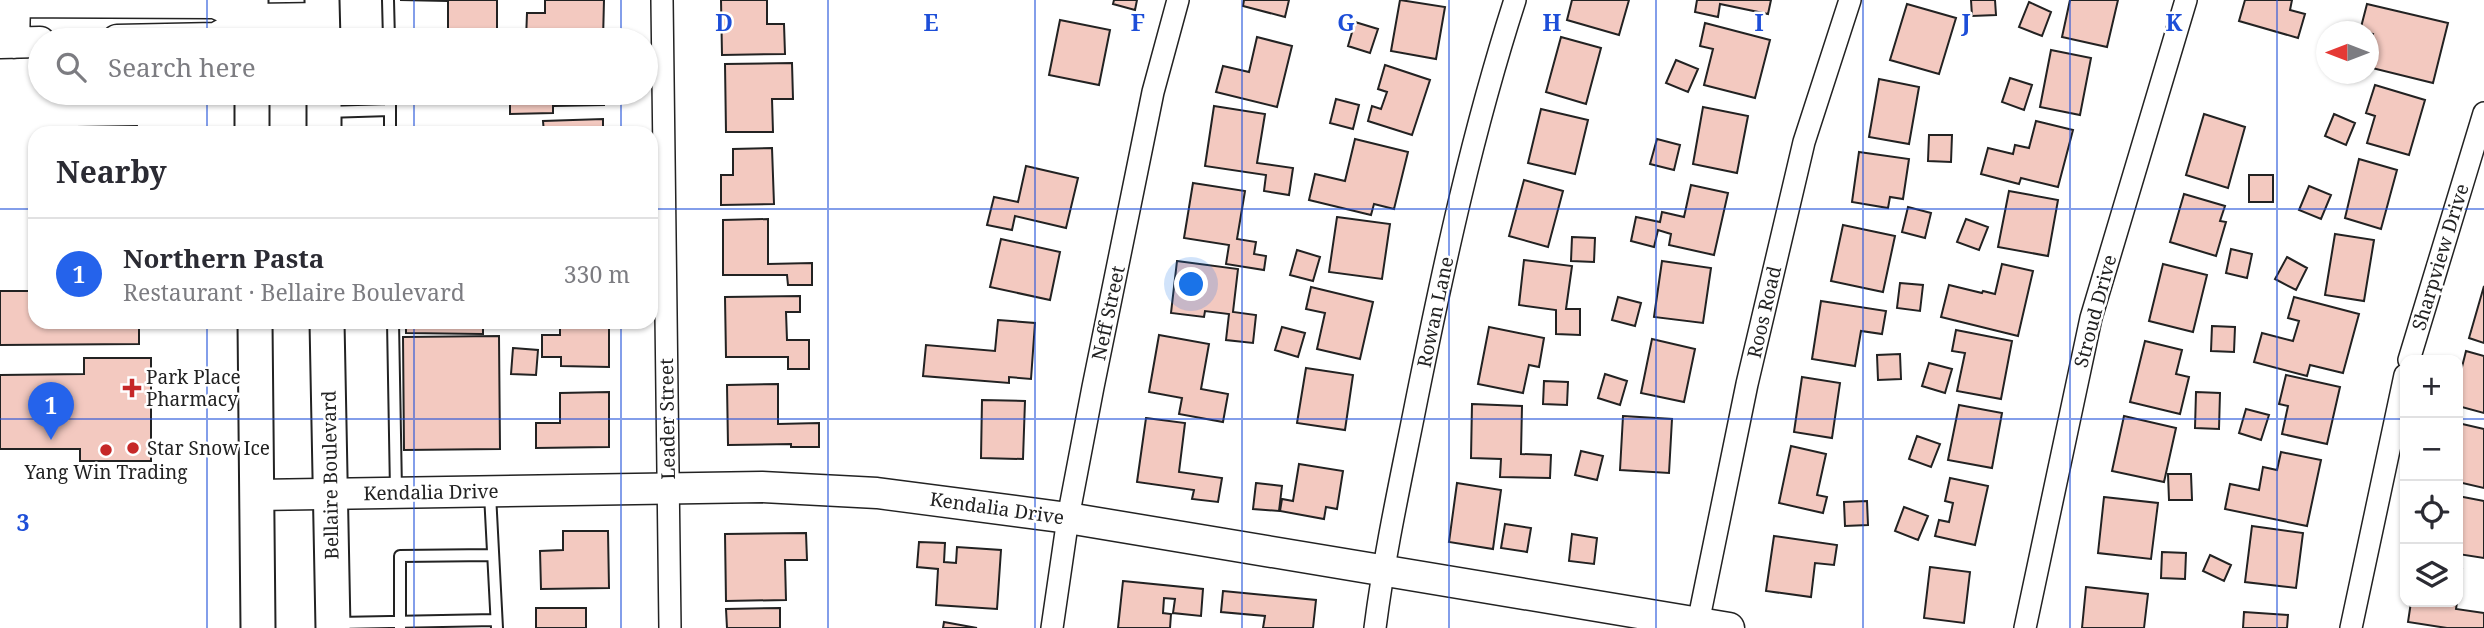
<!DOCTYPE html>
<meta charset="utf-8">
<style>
body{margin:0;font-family:"Noto Serif",serif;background:#f7f7f7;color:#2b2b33}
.controls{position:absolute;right:21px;bottom:21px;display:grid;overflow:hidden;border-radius:14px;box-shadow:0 2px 5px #0004}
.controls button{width:63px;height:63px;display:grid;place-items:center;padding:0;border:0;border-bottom:2px solid #e1e1e2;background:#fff;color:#2b2b33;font:35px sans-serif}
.compass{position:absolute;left:2316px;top:21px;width:63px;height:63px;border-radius:50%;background:#fff;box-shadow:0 2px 5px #0004;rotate:270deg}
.you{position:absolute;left:1192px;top:285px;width:24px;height:24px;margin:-18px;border:5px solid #fff;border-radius:50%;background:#1a73e8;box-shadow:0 0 0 10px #1a73e833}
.badge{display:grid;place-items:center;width:46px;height:46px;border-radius:50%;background:#2563eb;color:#fff;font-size:23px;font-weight:700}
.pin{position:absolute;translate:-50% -58px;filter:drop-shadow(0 2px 4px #0008)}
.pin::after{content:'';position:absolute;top:37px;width:24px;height:21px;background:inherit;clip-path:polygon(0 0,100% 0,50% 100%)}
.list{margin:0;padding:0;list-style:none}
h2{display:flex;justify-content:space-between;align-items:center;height:91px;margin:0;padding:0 28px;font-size:30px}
h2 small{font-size:23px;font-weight:400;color:#7c7c81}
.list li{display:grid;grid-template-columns:46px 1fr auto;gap:21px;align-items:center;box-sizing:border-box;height:112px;padding:0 28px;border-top:2px solid #e1e1e2}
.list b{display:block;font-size:26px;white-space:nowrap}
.list p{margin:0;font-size:23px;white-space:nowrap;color:#7c7c81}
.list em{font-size:23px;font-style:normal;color:#7c7c81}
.icon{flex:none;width:38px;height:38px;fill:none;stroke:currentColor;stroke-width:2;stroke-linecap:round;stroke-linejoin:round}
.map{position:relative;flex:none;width:2484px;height:628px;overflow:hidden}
.search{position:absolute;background:#fff;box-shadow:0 2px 5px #0004;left:28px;top:28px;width:630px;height:77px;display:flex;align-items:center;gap:18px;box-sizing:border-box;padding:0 24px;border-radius:38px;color:#7c7c81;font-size:26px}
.panel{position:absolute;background:#fff;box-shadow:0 2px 5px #0004;left:28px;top:126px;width:630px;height:203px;border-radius:21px}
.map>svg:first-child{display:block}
.building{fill:#f3c9c0;stroke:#222;stroke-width:2}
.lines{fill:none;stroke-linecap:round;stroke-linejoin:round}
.lane-casing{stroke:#222;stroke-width:14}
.street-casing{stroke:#222;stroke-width:24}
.secondary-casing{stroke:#222;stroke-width:33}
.primary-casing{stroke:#222;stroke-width:37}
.lane{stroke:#fff;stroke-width:10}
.street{stroke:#fff;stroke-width:21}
.secondary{stroke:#fff;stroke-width:30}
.primary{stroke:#fff;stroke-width:33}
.grid{fill:none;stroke:#1d4ed8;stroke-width:2;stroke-opacity:0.55}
.poi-dot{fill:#c62828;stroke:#fff;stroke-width:2.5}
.labels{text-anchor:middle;stroke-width:5;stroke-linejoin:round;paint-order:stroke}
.street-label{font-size:19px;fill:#222;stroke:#fff}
.poi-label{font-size:19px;fill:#222;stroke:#fff;text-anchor:start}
.grid-label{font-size:23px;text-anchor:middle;font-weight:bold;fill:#1d4ed8;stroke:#fff;stroke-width:5;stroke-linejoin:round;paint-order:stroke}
</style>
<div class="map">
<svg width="2484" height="628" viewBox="0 0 2484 628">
<rect width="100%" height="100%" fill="#fff"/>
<path class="building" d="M 400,0 L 497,0 L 497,40 L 400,40 L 400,34 L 448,33 L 448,1 Z
M 545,0 L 604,0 L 603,40 L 559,40 L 559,29 L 547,29 L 547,40 L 526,40 L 527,13 L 545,13 Z
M 721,0 L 767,0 L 767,24 L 784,24 L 785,54 L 722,55 Z
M 1114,0 L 1137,0 L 1135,10 L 1113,4 Z
M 1244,0 L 1289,0 L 1285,17 L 1243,6 Z
M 1400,0 L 1445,7 L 1436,59 L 1391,51 Z
M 1572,0 L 1629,0 L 1619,35 L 1567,20 Z
M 1697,0 L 1771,0 L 1768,14 L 1720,4 L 1718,17 L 1695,12 Z
M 1971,0 L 1995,0 L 1996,15 L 1972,16 Z
M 2070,0 L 2118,0 L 2107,47 L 2062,37 Z
M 2245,0 L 2292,0 L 2290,10 L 2305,14 L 2298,38 L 2239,21 Z
M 2029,2 L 2051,12 L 2042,36 L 2019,27 Z
M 1907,4 L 1956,18 L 1939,74 L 1890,60 Z
M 2367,4 L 2448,23 L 2433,83 L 2368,67 L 2368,54 L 2373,34 L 2360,31 Z
M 1060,20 L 1110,30 L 1099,85 L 1049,75 Z
M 1355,22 L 1378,29 L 1370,53 L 1348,46 Z
M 1705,23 L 1770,40 L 1755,98 L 1704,85 L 1713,49 L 1700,46 Z
M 1257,37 L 1292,46 L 1277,107 L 1216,92 L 1223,66 L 1249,72 Z
M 1561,37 L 1601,48 L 1586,104 L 1546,92 Z
M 2051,50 L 2091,58 L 2080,115 L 2040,107 Z
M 1676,60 L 1698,69 L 1688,92 L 1666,83 Z
M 792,63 L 793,99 L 772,99 L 773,132 L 726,132 L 725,64 Z
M 1385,65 L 1430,80 L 1412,135 L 1368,121 L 1372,106 L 1381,109 L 1387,92 L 1378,89 Z
M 2010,78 L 2032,85 L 2024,110 L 2002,102 Z
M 1879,79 L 1919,87 L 1909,144 L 1869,137 Z
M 2375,85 L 2425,100 L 2409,155 L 2367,143 L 2375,116 L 2366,113 Z
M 403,93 L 495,93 L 403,94 Z
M 510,93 L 604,93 L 604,105 L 553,106 L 553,113 L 510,114 Z
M 1336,99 L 1359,105 L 1353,129 L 1330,123 Z
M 1214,106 L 1265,114 L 1257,163 L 1293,168 L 1289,195 L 1264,191 L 1266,175 L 1205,166 Z
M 1703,107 L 1748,116 L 1737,173 L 1693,164 Z
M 1541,109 L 1588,120 L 1575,174 L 1528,163 Z
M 2204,114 L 2245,127 L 2228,188 L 2186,175 Z
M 2334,114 L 2355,123 L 2346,145 L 2325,136 Z
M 603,119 L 603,133 L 544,133 L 543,121 Z
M 2036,121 L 2073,130 L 2058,187 L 2021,178 L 2019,184 L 1981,174 L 1988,148 L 2013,154 L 2015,145 L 2029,148 Z
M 137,126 L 138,133 L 77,133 L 77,127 Z
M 485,127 L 497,127 L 497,133 L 485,133 Z
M 407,129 L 483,129 L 483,133 L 407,133 Z
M 1929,135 L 1952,135 L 1951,162 L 1928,161 Z
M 1355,139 L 1408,152 L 1394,209 L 1374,204 L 1371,215 L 1309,200 L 1315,174 L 1345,181 Z
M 1657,139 L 1680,145 L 1674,170 L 1650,164 Z
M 772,148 L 774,204 L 721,205 L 721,175 L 733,175 L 733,149 Z
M 1859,152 L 1909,159 L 1903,199 L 1890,197 L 1888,208 L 1852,202 Z
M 2359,159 L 2397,170 L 2381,229 L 2345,218 Z
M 1026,166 L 1078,178 L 1066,228 L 1015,216 L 1012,230 L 987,225 L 994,197 L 1018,202 Z
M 2249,175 L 2273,175 L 2273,202 L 2249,202 Z
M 1524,180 L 1563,191 L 1548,247 L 1509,236 Z
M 1193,183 L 1245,191 L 1237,239 L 1256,242 L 1254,254 L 1266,256 L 1264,270 L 1226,264 L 1229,245 L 1184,238 Z
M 1691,185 L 1728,193 L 1714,255 L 1669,245 L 1671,234 L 1658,230 L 1654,247 L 1631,241 L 1636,217 L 1660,222 L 1662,212 L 1684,217 Z
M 2309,186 L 2331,195 L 2321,219 L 2299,210 Z
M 2009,191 L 2058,200 L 2048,256 L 1998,247 Z
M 2184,194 L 2225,206 L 2220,221 L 2226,222 L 2216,256 L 2170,242 Z
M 1908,207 L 1931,213 L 1925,238 L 1902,232 Z
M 1337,217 L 1390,224 L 1382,279 L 1329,272 Z
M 768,219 L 768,264 L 812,263 L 812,285 L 788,285 L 787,275 L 723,275 L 723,220 Z
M 1966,219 L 1988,227 L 1979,250 L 1957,242 Z
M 1843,225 L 1895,236 L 1883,292 L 1831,281 Z
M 2335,234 L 2374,240 L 2364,301 L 2325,295 Z
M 1572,237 L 1595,238 L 1594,262 L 1571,261 Z
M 1001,239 L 1060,252 L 1050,300 L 990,287 Z
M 2231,249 L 2252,254 L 2247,278 L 2226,273 Z
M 1297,250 L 1320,257 L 1313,281 L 1290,275 Z
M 2287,257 L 2307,268 L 2296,290 L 2275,279 Z
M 1524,260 L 1572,266 L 1566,309 L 1580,309 L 1580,335 L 1556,334 L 1556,310 L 1519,305 Z
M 1177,261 L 1238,269 L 1233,312 L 1256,315 L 1253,343 L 1226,340 L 1229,314 L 1205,311 L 1204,317 L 1171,313 Z
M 1662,261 L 1711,268 L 1703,323 L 1654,317 Z
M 2002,264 L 2033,271 L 2018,336 L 1941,317 L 1949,285 L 1982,293 L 1983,291 L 1995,294 Z
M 2163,264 L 2207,275 L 2193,332 L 2149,321 Z
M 1900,283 L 1923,285 L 1920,311 L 1897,308 Z
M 2484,286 L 2484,343 L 2469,338 Z
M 1311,287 L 1373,302 L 1360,359 L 1317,349 L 1325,313 L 1306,309 Z
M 0,291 L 35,291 L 35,322 L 139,322 L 139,344 L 0,345 Z
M 800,296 L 800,312 L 786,312 L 787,340 L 809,340 L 809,369 L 788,369 L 788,357 L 726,357 L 725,297 Z
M 1618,297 L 1641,303 L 1635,326 L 1612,320 Z
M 2294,297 L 2359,314 L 2343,373 L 2310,365 L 2307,376 L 2254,362 L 2262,333 L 2293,341 L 2299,321 L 2288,318 Z
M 1821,301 L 1886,311 L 1882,334 L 1861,331 L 1855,366 L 1812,359 Z
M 998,320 L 1035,323 L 1031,379 L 1009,377 L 1009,383 L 923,376 L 926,345 L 995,351 Z
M 406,322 L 483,322 L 483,334 L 406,333 Z
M 560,322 L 609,322 L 609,367 L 561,366 L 561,357 L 542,357 L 542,335 L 560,335 Z
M 2212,326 L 2235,327 L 2234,352 L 2211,351 Z
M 1282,327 L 1305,333 L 1298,357 L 1275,350 Z
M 1489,327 L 1544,338 L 1539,367 L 1529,365 L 1523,393 L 1478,384 Z
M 1956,330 L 2012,341 L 2001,399 L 1957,391 L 1965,353 L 1952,351 Z
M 1159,335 L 1209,344 L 1201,389 L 1228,394 L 1223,422 L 1179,414 L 1182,398 L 1149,392 Z
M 499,336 L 500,449 L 404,450 L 403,337 Z
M 1652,339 L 1695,349 L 1684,402 L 1641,393 Z
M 2145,341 L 2182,350 L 2176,374 L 2189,377 L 2180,414 L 2130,402 Z
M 513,348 L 538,350 L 536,375 L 511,374 Z
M 2466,351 L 2484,356 L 2484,413 L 2458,406 L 2458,383 Z
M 1900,354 L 1901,379 L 1878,380 L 1877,355 Z
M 84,358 L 151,358 L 151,461 L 80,461 L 80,449 L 0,449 L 0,375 L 84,374 Z
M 1929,363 L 1952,369 L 1945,393 L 1922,386 Z
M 1306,368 L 1353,375 L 1345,430 L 1297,423 Z
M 1605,374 L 1627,381 L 1620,405 L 1598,398 Z
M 2286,375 L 2340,387 L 2327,444 L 2282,434 L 2288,406 L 2279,404 Z
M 1802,377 L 1840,383 L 1832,438 L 1794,432 Z
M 1544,381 L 1568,382 L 1567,405 L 1543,404 Z
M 778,384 L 778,424 L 819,423 L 819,447 L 791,447 L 791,444 L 728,445 L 727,385 Z
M 609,392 L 609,447 L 536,448 L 536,423 L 560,423 L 560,393 Z
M 2196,392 L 2220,393 L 2219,429 L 2195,428 Z
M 982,400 L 1025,401 L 1023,459 L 981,458 Z
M 1472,404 L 1522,406 L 1521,454 L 1551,455 L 1550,478 L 1500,477 L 1501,459 L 1471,458 Z
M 1959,405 L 2002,413 L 1992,468 L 1948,460 Z
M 2246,409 L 2269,415 L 2261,440 L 2239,433 Z
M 1623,416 L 1672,419 L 1669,473 L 1620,470 Z
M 2124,416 L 2176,428 L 2164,482 L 2112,471 Z
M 1146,418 L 1185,423 L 1179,472 L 1222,478 L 1218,502 L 1192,499 L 1194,490 L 1137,482 Z
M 2458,423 L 2484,429 L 2484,488 L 2458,482 Z
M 1917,436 L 1940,444 L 1931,467 L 1909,459 Z
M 1791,446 L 1826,454 L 1817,495 L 1827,497 L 1823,513 L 1779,503 Z
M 1581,451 L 1603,456 L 1597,480 L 1575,475 Z
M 2281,452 L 2321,460 L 2307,526 L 2225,509 L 2230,484 L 2259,490 L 2263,467 L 2277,470 Z
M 1299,464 L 1343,471 L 1337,509 L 1326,507 L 1324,519 L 1280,511 L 1282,499 L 1293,501 Z
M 2168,474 L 2191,474 L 2192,500 L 2169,500 Z
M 1950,478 L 1988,486 L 1975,545 L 1935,536 L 1939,520 L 1949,522 L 1953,503 L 1945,501 Z
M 1256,483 L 1282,486 L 1279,511 L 1253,509 Z
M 1457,483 L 1501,490 L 1493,549 L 1449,542 Z
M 2458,496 L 2484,501 L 2484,558 L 2458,554 Z
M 2104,497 L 2158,503 L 2151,559 L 2098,553 Z
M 1867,501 L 1868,525 L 1845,526 L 1844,502 Z
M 1904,507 L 1928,516 L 1918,540 L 1895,531 Z
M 1505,524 L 1531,528 L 1527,552 L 1501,548 Z
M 2252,526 L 2303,533 L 2296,588 L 2245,582 Z
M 563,531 L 608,531 L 609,588 L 541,589 L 540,551 L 563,550 Z
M 806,533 L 807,560 L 785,560 L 786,600 L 726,601 L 725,534 Z
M 1572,534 L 1597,538 L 1594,564 L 1569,561 Z
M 1774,536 L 1837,545 L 1834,565 L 1815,563 L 1811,597 L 1766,591 Z
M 919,542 L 945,543 L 944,562 L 956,563 L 957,547 L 1001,550 L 997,609 L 936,605 L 938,569 L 917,567 Z
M 2162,552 L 2186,553 L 2185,579 L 2161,578 Z
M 2210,555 L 2231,565 L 2224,581 L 2203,571 Z
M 1930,567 L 1970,572 L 1964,623 L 1924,618 Z
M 2458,568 L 2462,569 L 2458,597 Z
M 1123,581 L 1203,589 L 1201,616 L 1173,613 L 1175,599 L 1164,598 L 1163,613 L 1171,614 L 1170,628 L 1118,628 Z
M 2086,587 L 2148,594 L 2144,628 L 2082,628 Z
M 1223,591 L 1316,600 L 1313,628 L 1263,628 L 1265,616 L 1221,612 Z
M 2411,602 L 2457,602 L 2456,609 L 2484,613 L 2484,628 L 2447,628 L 2408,622 Z
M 536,608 L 586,608 L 586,628 L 536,628 Z
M 780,608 L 780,628 L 727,628 L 726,609 Z
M 2244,612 L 2288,615 L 2287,628 L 2243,628 Z
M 944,622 L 977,628 L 943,628 Z"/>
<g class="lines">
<g class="lane-casing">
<path id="lane" d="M 388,0 L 389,40
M 390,93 L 390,133
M 326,112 L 390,110
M 393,322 L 396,491
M 490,494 L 497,628
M 337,623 L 495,620
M 400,628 L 400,556 L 492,555"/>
</g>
<g class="street-casing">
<path id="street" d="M 662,0 L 670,628
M 2409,360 L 2484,113
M 1052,628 L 1068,518 L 1093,387 L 1153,92 L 1178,0
M 1375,628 C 1385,550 1402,474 1417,398 C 1444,264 1473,130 1515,0
M 1697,628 L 1747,384 L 1804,142 L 1850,0
M 2025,628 L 2091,318 L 2186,0
M 2351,628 L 2405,375"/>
</g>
<g class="secondary-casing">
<path id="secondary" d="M 0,2 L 215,3 L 251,19 L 322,18
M 117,40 L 216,38 L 251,19
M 0,43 L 40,42
M 14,43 L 15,2
M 257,495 L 762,487 L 877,493 L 1068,518 L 1729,628"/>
</g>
<g class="primary-casing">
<path id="primary" d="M 251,0 L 251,40
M 322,0 L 323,40
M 252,93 L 252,133
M 324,93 L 324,133
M 255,322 L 258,628
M 327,322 L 333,628"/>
</g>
<use href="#lane" class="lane"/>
<use href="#street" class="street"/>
<use href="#secondary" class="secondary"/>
<use href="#primary" class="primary"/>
</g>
<path class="grid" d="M 207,0 L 207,40M 414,0 L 414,40M 621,0 L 621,40M 828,0 L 828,628M 1035,0 L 1035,628M 1242,0 L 1242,628M 1449,0 L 1449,628M 1656,0 L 1656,628M 1863,0 L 1863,628M 2070,0 L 2070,628M 2277,0 L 2277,628M 207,93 L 207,133M 414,93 L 414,133M 621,93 L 621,133M 0,209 L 35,209M 651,209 L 2484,209M 207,322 L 207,628M 414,322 L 414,628M 621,322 L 621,628M 0,419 L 2405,419M 2458,419 L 2484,419"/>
<g class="poi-dot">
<path d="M128.5 377.5h7v7h7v7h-7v7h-7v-7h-7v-7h7z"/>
<circle cx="133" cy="448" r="7"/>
<circle cx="106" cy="450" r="7"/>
</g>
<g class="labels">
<g class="street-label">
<text transform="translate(2440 257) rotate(-73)" y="7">Sharpview Drive</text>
<text transform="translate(2095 311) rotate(-75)" y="7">Stroud Drive</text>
<text transform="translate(1435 312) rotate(-78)" y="7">Rowan Lane</text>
<text transform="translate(1764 312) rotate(-77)" y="7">Roos Road</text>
<text transform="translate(1108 313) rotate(-78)" y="7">Neff Street</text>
<text transform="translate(667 419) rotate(-91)" y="7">Leader Street</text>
<text transform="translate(330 475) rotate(-91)" y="7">Bellaire Boulevard</text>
<text transform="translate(431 492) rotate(-1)" y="7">Kendalia Drive</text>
<text transform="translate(997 508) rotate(8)" y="7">Kendalia Drive</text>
</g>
<g class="poi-label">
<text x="146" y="384">Park Place<tspan x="146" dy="22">Pharmacy</tspan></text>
<text x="147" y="455">Star Snow Ice</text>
<text x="106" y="479" text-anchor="middle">Yang Win Trading</text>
</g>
</g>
<g class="grid-label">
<text x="724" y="31">D</text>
<text x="931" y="31">E</text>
<text x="1138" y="31">F</text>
<text x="1346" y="31">G</text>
<text x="1552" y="31">H</text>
<text x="1759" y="31">I</text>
<text x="1966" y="31">J</text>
<text x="2174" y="31">K</text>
<text x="23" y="531">3</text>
</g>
</svg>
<div class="controls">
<button>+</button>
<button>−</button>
<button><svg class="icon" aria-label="locate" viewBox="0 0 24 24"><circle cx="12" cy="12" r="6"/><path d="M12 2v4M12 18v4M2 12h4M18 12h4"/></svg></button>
<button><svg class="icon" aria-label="layers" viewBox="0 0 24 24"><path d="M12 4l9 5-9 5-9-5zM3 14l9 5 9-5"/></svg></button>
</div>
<svg class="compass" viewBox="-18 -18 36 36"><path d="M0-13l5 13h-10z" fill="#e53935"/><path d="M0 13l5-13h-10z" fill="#7c7c81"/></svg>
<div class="you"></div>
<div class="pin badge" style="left:51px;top:440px">1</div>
<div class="search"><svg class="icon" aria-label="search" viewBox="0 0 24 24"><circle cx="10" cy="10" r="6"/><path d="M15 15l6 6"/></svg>Search here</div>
<section class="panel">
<h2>Nearby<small></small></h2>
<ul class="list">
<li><span class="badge">1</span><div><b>Northern Pasta</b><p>Restaurant · Bellaire Boulevard</p></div><em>330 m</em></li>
</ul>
</section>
</div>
